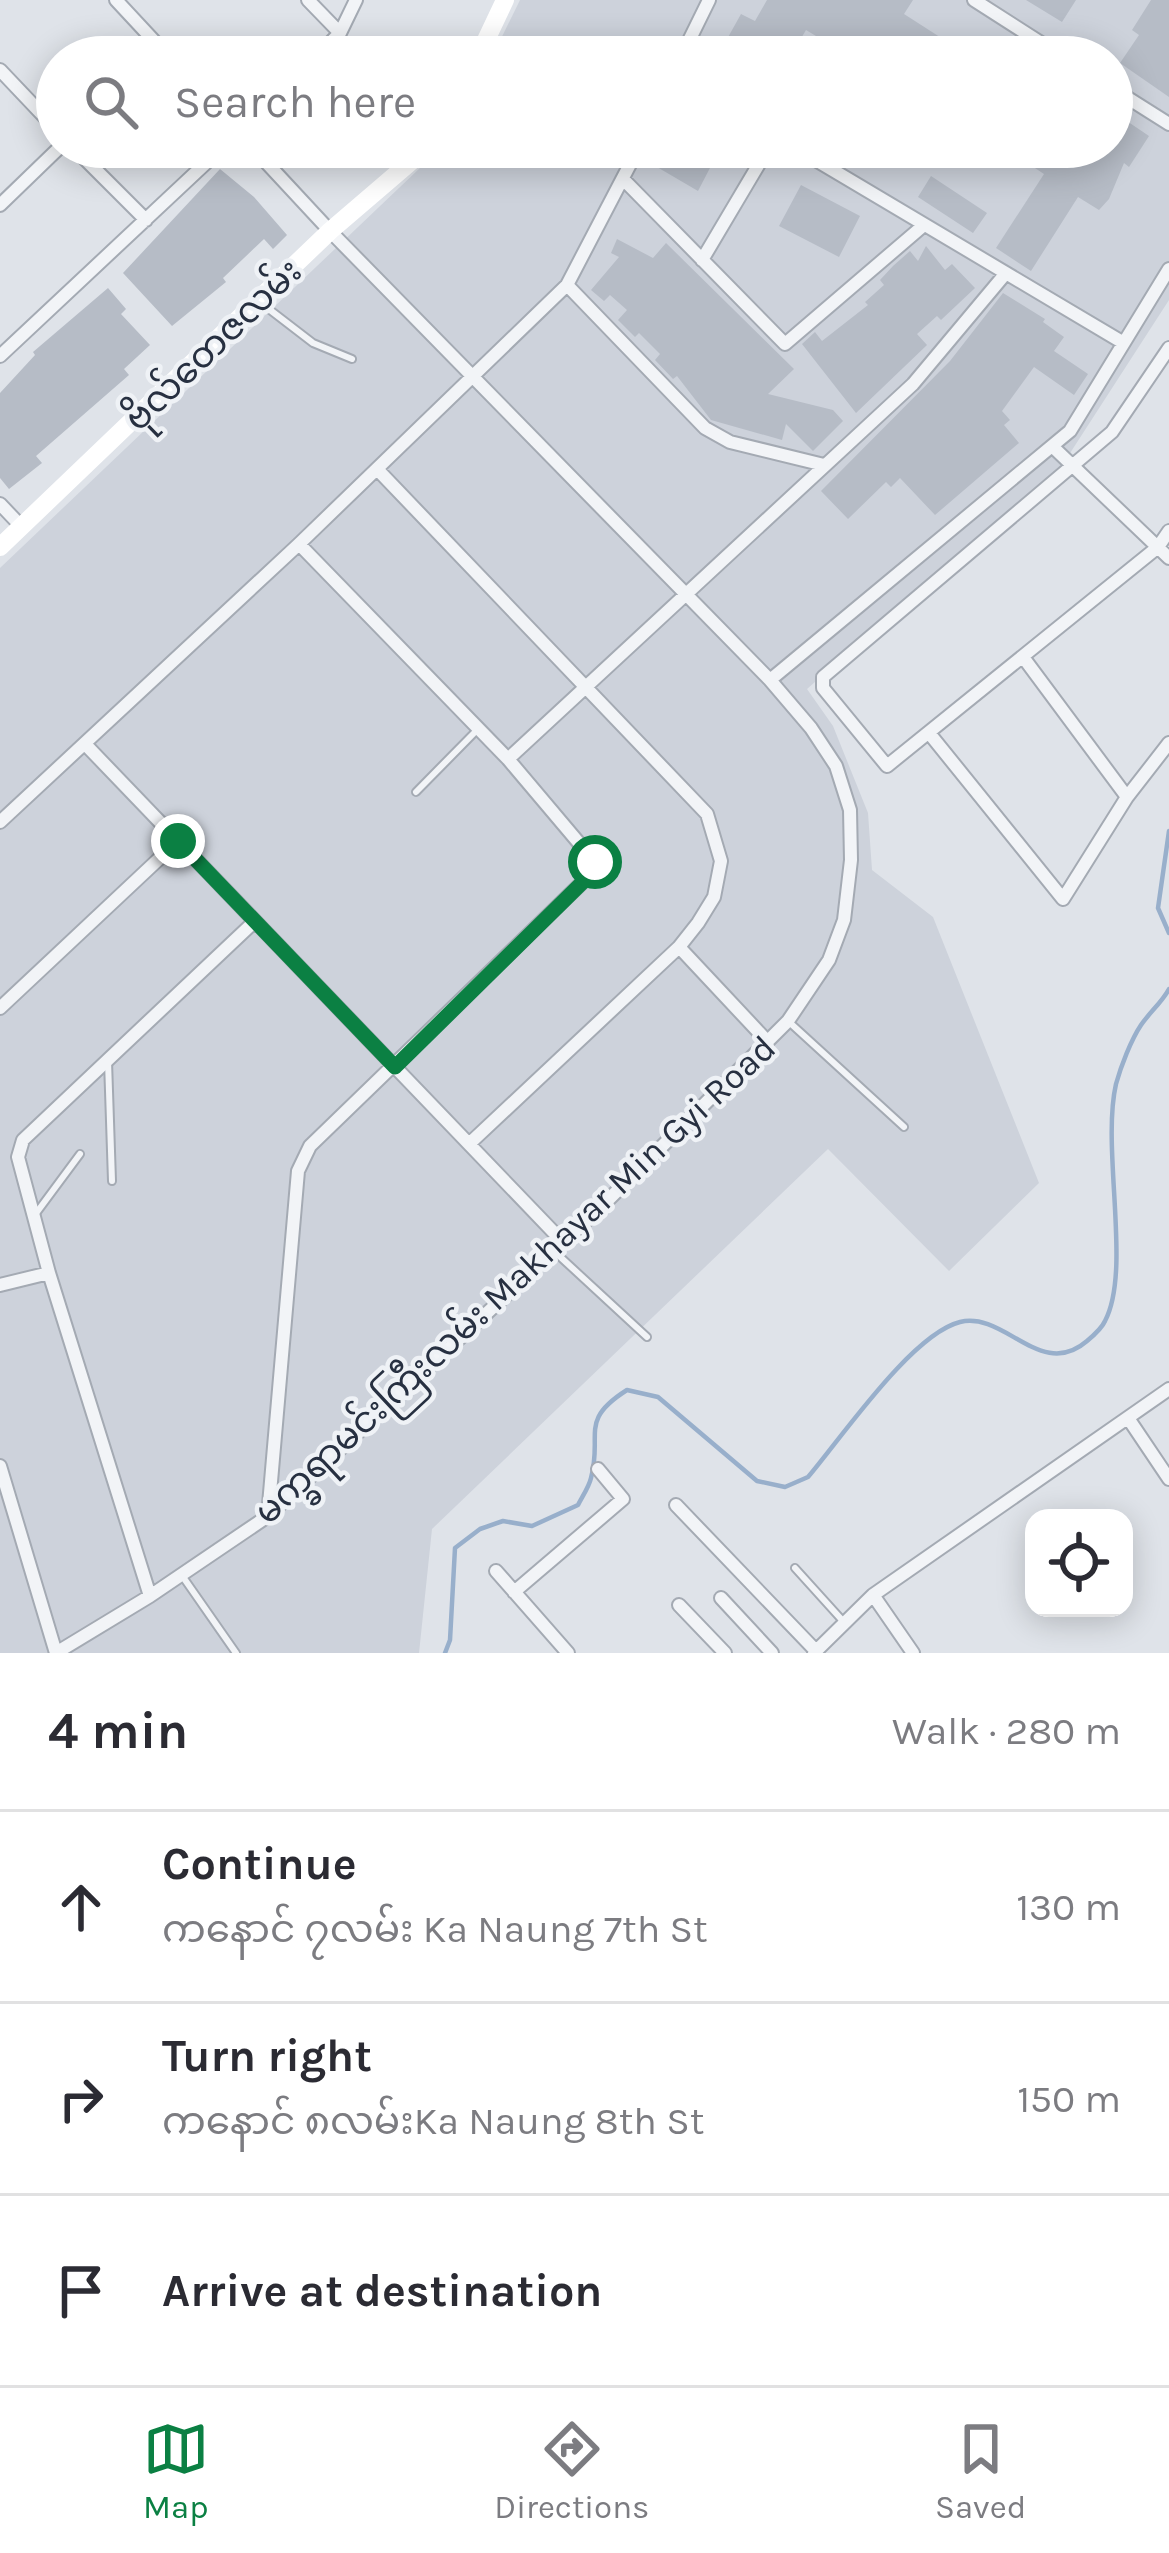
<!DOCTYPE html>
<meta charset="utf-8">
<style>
body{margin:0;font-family:Karla,"Noto Sans Myanmar",sans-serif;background:#f7f7f7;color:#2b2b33}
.controls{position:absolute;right:36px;bottom:36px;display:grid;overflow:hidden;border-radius:24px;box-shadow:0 6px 30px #0003}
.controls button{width:108px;height:108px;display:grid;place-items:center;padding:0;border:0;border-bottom:3px solid #e1e1e2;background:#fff;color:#2b2b33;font:60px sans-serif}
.stop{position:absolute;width:36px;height:36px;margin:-27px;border:9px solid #0b8043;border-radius:50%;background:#fff}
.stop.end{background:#0b8043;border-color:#fff;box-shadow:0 3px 12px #0008}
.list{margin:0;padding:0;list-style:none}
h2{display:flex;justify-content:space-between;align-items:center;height:156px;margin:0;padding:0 48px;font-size:51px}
h2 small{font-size:39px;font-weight:400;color:#7c7c81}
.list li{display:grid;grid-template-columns:78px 1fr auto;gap:36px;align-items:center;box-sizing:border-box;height:192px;padding:0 48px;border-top:3px solid #e1e1e2}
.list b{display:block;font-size:45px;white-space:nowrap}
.list p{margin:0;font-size:39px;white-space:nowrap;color:#7c7c81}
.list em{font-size:39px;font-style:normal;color:#7c7c81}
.icon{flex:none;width:66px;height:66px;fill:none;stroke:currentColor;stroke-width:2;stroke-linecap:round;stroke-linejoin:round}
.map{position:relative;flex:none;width:1169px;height:1653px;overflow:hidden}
.search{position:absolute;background:#fff;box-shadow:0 6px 30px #0003;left:36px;right:36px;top:36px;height:132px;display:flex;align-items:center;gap:30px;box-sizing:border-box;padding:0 42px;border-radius:66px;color:#7c7c81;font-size:45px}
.sheet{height:732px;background:#fff}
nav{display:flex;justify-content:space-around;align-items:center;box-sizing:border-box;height:168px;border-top:3px solid #e1e1e2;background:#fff;font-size:33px;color:#7c7c81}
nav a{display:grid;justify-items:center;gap:6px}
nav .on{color:#0b8043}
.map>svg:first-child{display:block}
.built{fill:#cdd2db}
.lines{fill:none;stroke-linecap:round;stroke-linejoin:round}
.stream{stroke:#98afcb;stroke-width:4.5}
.building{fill:#b6bcc6}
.service-casing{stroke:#a4aab3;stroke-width:10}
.minor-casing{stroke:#a4aab3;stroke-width:16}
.service{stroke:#f2f4f7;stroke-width:6}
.minor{stroke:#f2f4f7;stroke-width:12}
.secondary{stroke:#fff;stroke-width:18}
.route{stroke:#0b8043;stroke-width:15}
.labels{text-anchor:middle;stroke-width:9;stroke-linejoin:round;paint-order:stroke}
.street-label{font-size:36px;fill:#273041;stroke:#eff2f6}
</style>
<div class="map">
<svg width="1169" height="1653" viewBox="0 0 1169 1653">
<rect width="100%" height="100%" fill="#dfe3e9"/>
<path class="built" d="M 520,0 L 1169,0 L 1169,300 L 1063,464 L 807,689 L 833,726 L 868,813 L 872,870 L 933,917 L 1039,1183 L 949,1271 L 828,1149 L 432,1529 L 419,1653 L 0,1653 L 0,568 L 442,147 L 1112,147 L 1112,57 L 492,57 Z"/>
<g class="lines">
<path class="stream" d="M 1169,831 L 1158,908 L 1169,933
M 445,1653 L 450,1640 L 455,1548 L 480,1529 L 503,1521 L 532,1526 L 578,1505 C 582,1497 589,1487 591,1478 C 603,1434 578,1421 627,1390 L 658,1397 L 757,1481 L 785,1487 L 808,1477 C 842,1437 912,1334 960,1322 C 1005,1311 1041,1381 1087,1341 C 1093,1336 1102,1328 1105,1321 C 1132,1270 1101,1149 1116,1084 C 1121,1066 1131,1040 1141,1025 C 1150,1012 1162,1002 1169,989"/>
</g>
<path class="building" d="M 767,0 L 913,0 L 904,14 L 971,57 L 824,57 L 831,45 L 806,30 L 790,57 L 717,57 L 741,14 L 755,21 Z
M 1026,0 L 1076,0 L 1062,22 Z
M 1151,0 L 1169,0 L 1169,97 L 1120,63 L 1139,35 L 1132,30 Z
M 1112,111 L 1149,136 L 1129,167 L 1124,163 L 1109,199 L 1099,210 L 1078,197 L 1031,271 L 996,248 L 1044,174 L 1003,147 L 1112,147 Z
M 651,147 L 710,147 L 702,161 L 711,166 L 698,191 L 645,160 Z
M 220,169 L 254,197 L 287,235 L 273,249 L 264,239 L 223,278 L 226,282 L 172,326 L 123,273 Z
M 931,176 L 987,213 L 973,233 L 918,197 Z
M 801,185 L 860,216 L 839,257 L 779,226 Z
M 617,239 L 653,258 L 666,243 L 794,369 L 768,394 L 833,410 L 843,421 L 813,451 L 786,424 L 782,440 L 711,420 L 677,376 L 673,379 L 655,360 L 660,354 L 639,333 L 635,337 L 618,320 L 627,310 L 610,295 L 604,301 L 591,290 L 619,257 L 611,253 Z
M 926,246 L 945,270 L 952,264 L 975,288 L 941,320 L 937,316 L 917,334 L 927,345 L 856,413 L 802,344 L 815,332 L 822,341 L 868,305 L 865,302 L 884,285 L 880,280 L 893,266 L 910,251 L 918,261 Z
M 108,288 L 126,309 L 121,314 L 150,345 L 124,369 L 129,375 L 36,456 L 42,463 L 9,489 L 0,478 L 0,393 L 35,355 L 33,352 Z
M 1003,293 L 1045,319 L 1043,322 L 1064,337 L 1054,351 L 1088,374 L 1074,395 L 1034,367 L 1002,411 L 1010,420 L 1004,425 L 1019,443 L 935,515 L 900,478 L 891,487 L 886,482 L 848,519 L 821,491 L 950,361 Z"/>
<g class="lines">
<g class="service-casing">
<path id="service" d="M 261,303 L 313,343 L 352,359
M 416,792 L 478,729
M 788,1021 L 904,1127
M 108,1061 L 112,1181
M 37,1212 L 80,1154
M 556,1253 L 647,1337
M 795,1568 L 842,1620
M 183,1577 L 236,1653"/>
</g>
<g class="minor-casing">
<path id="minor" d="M 116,0 L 169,57
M 308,0 L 340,33
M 974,0 L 1063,57
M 316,57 L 340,33 L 356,0
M 681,57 L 709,0
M 0,70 L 57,130
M 1112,88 L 1169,124
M 73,147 L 146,220
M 794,147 L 1122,342
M 623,179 L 785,344 L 924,225
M 0,205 L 60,147
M 702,260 L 769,147
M 567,285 L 705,428 L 730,442 L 824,465
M 1169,348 L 1112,432 L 823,677 L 823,688 L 887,766 L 1158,547 L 1169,531
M 0,356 L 223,147
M 1052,446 L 1169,558
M 377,469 L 707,814 L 721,861 L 714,897 L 698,923 L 679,947 L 469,1144
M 0,504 L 21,526
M 1023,657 L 1127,797
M 770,680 L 1070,431 L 1169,269
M 929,733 L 1063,899 L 1127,797 L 1169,743
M 85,744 L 563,1242
M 508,759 L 913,384 L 1006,273
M 0,822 L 299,544 L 567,285 L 639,147
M 679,947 L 768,1042
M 0,1008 L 178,841
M 0,1285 L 49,1273
M 1128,1418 L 1169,1479
M 0,1466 L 56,1653
M 676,1505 L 816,1651
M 268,1516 L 298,1171 L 310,1146 L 592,873 L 595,862 L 508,759 L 299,544
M 496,1571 L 568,1653
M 514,1592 L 623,1499 L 598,1469
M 873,1595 L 913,1653
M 150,1596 L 49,1273 L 18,1157 L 23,1140 L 255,921
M 721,1598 L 772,1653
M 679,1605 L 725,1653
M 56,1653 L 150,1596 L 268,1516 L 598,1210 L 788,1021 L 829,960 L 844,920 L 851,860 L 850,810 L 836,766 L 811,728 L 770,680 L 330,231 L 252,147
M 814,1653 L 873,1595 L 1169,1389"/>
</g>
<use href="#service" class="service"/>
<use href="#minor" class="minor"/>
<path class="secondary" d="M 478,57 L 505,0
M 0,547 L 330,231 L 428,147"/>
</g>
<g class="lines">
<path class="route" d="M 178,841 L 395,1067 L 592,873 L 595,862"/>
</g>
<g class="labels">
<g class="street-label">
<text transform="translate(212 344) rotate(-44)" y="13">ဗိုလ်တေဇလမ်း</text>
<text transform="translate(514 1279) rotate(-43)" y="13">မက္ခရာမင်းကြီးလမ်း Makhayar Min Gyi Road</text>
</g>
</g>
</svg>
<div class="controls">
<button><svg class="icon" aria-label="locate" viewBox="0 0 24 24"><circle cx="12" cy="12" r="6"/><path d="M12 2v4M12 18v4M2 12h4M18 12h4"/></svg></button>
</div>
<div class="stop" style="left:595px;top:862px"></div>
<div class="stop end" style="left:178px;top:841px"></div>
<div class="search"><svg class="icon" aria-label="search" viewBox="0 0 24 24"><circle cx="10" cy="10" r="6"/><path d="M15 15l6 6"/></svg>Search here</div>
</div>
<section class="sheet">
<h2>4 min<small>Walk · 280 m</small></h2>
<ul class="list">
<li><svg class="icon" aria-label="ahead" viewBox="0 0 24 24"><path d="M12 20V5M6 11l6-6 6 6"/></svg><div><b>Continue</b><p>ကနောင် ၇လမ်း Ka Naung 7th St</p></div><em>130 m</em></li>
<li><svg class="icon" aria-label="right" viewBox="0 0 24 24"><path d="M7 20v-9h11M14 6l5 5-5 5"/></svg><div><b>Turn right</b><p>ကနောင် ၈လမ်းKa Naung 8th St</p></div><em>150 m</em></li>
<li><svg class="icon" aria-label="arrive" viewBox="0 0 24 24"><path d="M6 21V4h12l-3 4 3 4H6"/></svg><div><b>Arrive at destination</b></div></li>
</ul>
</section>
<nav>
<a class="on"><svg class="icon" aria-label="map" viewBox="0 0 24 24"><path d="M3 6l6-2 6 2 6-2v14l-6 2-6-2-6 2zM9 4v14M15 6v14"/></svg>Map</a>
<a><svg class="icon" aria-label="directions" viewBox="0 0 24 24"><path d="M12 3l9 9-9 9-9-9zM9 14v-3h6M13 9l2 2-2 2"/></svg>Directions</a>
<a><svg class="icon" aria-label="saved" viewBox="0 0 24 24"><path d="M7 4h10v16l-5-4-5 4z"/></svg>Saved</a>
</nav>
